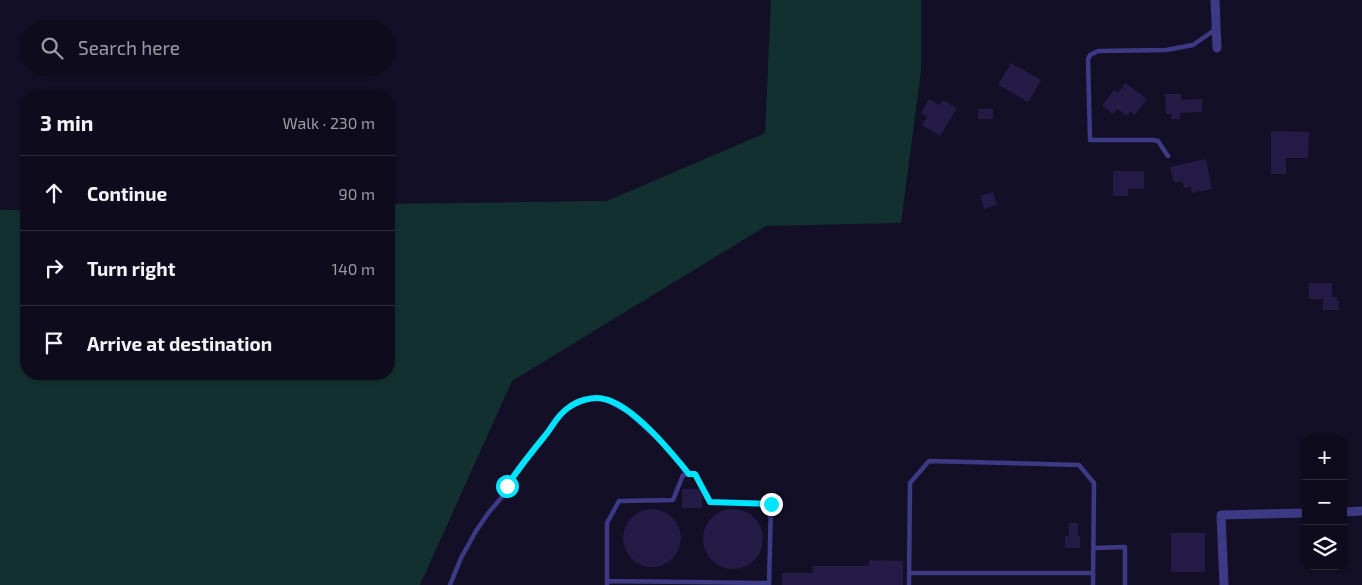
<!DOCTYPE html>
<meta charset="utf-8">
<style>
body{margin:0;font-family:"Exo 2",sans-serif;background:#171425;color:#f1f3f6}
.controls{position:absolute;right:15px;bottom:15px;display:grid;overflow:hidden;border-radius:10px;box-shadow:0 1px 4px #0004}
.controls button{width:45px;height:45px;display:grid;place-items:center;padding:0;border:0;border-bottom:1px solid #2e2b3b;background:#0e0b1c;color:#f1f3f6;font:25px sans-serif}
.stop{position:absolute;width:15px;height:15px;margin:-11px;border:4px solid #00e5ff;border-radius:50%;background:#fff}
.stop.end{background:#00e5ff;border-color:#fff;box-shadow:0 1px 5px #0008}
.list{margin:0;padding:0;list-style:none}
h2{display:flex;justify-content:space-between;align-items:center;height:65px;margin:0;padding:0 20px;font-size:21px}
h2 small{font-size:16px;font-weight:400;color:#9b9ba3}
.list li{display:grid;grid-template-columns:32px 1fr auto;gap:15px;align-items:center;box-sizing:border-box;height:75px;padding:0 20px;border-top:1px solid #2e2b3b}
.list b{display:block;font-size:19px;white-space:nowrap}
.list em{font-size:16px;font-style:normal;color:#9b9ba3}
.icon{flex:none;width:28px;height:28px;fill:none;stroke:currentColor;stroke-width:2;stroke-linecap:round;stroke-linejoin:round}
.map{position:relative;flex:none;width:1362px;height:585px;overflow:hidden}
.search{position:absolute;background:#0e0b1c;box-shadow:0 1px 4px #0004;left:20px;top:20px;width:375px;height:55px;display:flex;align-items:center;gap:12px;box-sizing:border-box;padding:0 18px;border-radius:28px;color:#9b9ba3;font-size:19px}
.panel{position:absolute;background:#0e0b1c;box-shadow:0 1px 4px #0004;left:20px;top:90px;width:375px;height:290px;border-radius:20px}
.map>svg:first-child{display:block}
.green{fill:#12302f}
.building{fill:#241b47}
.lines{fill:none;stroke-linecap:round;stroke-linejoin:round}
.service{stroke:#3d3a85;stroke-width:4.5}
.minor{stroke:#3d3a85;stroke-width:9}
.route{stroke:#00e5ff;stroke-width:6}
</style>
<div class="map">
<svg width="1362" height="585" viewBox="0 0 1362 585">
<rect width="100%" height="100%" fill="#130f26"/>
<path class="green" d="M 771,0 L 921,0 L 921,71 L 901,223 L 766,226 L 512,381 L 420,585 L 0,585 L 0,210 L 26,210 L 26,374 L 389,374 L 389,204 L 607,201 L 765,133 Z"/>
<path class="building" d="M 1011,63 L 1041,80 L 1028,102 L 998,85 Z
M 1125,83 L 1147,99 L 1135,115 L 1130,112 L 1127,116 L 1117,109 L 1113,114 L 1102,106 L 1114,90 L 1118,93 Z
M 1165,94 L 1181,94 L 1181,100 L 1202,99 L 1202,112 L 1180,113 L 1180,119 L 1171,119 L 1171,114 L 1166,114 Z
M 929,99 L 940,105 L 943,100 L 957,108 L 940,136 L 922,125 L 927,116 L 921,113 Z
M 978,109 L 993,109 L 993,119 L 978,119 Z
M 1271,131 L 1309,132 L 1308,158 L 1286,158 L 1286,174 L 1271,174 Z
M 1206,159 L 1212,189 L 1192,193 L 1191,187 L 1184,188 L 1182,181 L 1174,183 L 1170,167 Z
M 1113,171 L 1144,171 L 1144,189 L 1128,189 L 1128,196 L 1113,196 Z
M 993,192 L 997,205 L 984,209 L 980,196 Z
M 1309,283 L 1332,283 L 1332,297 L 1337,297 L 1337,301 L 1339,301 L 1339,310 L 1323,310 L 1323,299 L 1309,299 Z
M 682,489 L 699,489 L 702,495 L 702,508 L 682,508 Z
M623 538a29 29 0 1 1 58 0a29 29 0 1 1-58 0Z
M703 539a30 30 0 1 1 60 0a30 30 0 1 1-60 0Z
M 1069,523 L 1078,523 L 1078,536 L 1080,536 L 1080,548 L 1065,548 L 1065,536 L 1069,536 Z
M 1171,533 L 1205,533 L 1205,572 L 1171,572 Z
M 869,560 L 903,561 L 903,585 L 782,585 L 782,573 L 813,573 L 813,566 L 869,566 Z"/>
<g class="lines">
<path class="service" d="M 1168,156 L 1158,141 L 1153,140 L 1090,140 L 1088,59 L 1090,55 L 1098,51 L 1166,50 L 1193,45 L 1216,29
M 1094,548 L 1125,547 L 1125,585
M 909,573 L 1093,573
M 607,581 L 769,583
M 450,585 L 461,558 L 476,531 L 489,512 L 502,497 L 518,468 L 559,417 L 568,408 L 580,401 L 592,399 L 605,399 L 628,412 L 664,444 L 689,474
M 607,585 L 607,523 L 619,501 L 673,500 L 683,475 L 695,474 L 710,502 L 771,503 L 769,585
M 909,585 L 910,483 L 929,461 L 1079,465 L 1094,483 L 1093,585"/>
<path class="minor" d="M 1215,0 L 1217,48
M 1343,512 L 1362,511
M 1224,585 L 1221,515 L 1306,513"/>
</g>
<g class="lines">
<path class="route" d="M 507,486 C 518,469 531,453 544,437 C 552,428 557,415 568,408 C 577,401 592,396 604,399 C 633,405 671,452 689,474 L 695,474 L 710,502 L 771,504"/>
</g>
</svg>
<div class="controls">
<button>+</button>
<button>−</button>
<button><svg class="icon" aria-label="layers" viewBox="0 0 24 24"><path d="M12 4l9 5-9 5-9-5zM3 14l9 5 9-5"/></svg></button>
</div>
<div class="stop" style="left:507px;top:486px"></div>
<div class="stop end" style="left:771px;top:504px"></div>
<div class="search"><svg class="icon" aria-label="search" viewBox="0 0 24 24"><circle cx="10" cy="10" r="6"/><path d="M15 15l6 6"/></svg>Search here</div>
<section class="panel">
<h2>3 min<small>Walk · 230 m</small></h2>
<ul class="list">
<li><svg class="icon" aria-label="ahead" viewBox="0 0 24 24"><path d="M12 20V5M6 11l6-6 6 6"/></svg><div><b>Continue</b></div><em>90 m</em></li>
<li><svg class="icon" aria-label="right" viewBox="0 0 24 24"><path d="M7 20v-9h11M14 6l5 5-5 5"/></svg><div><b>Turn right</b></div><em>140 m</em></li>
<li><svg class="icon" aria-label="arrive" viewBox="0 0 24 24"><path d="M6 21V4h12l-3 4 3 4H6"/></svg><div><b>Arrive at destination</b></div></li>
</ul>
</section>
</div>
